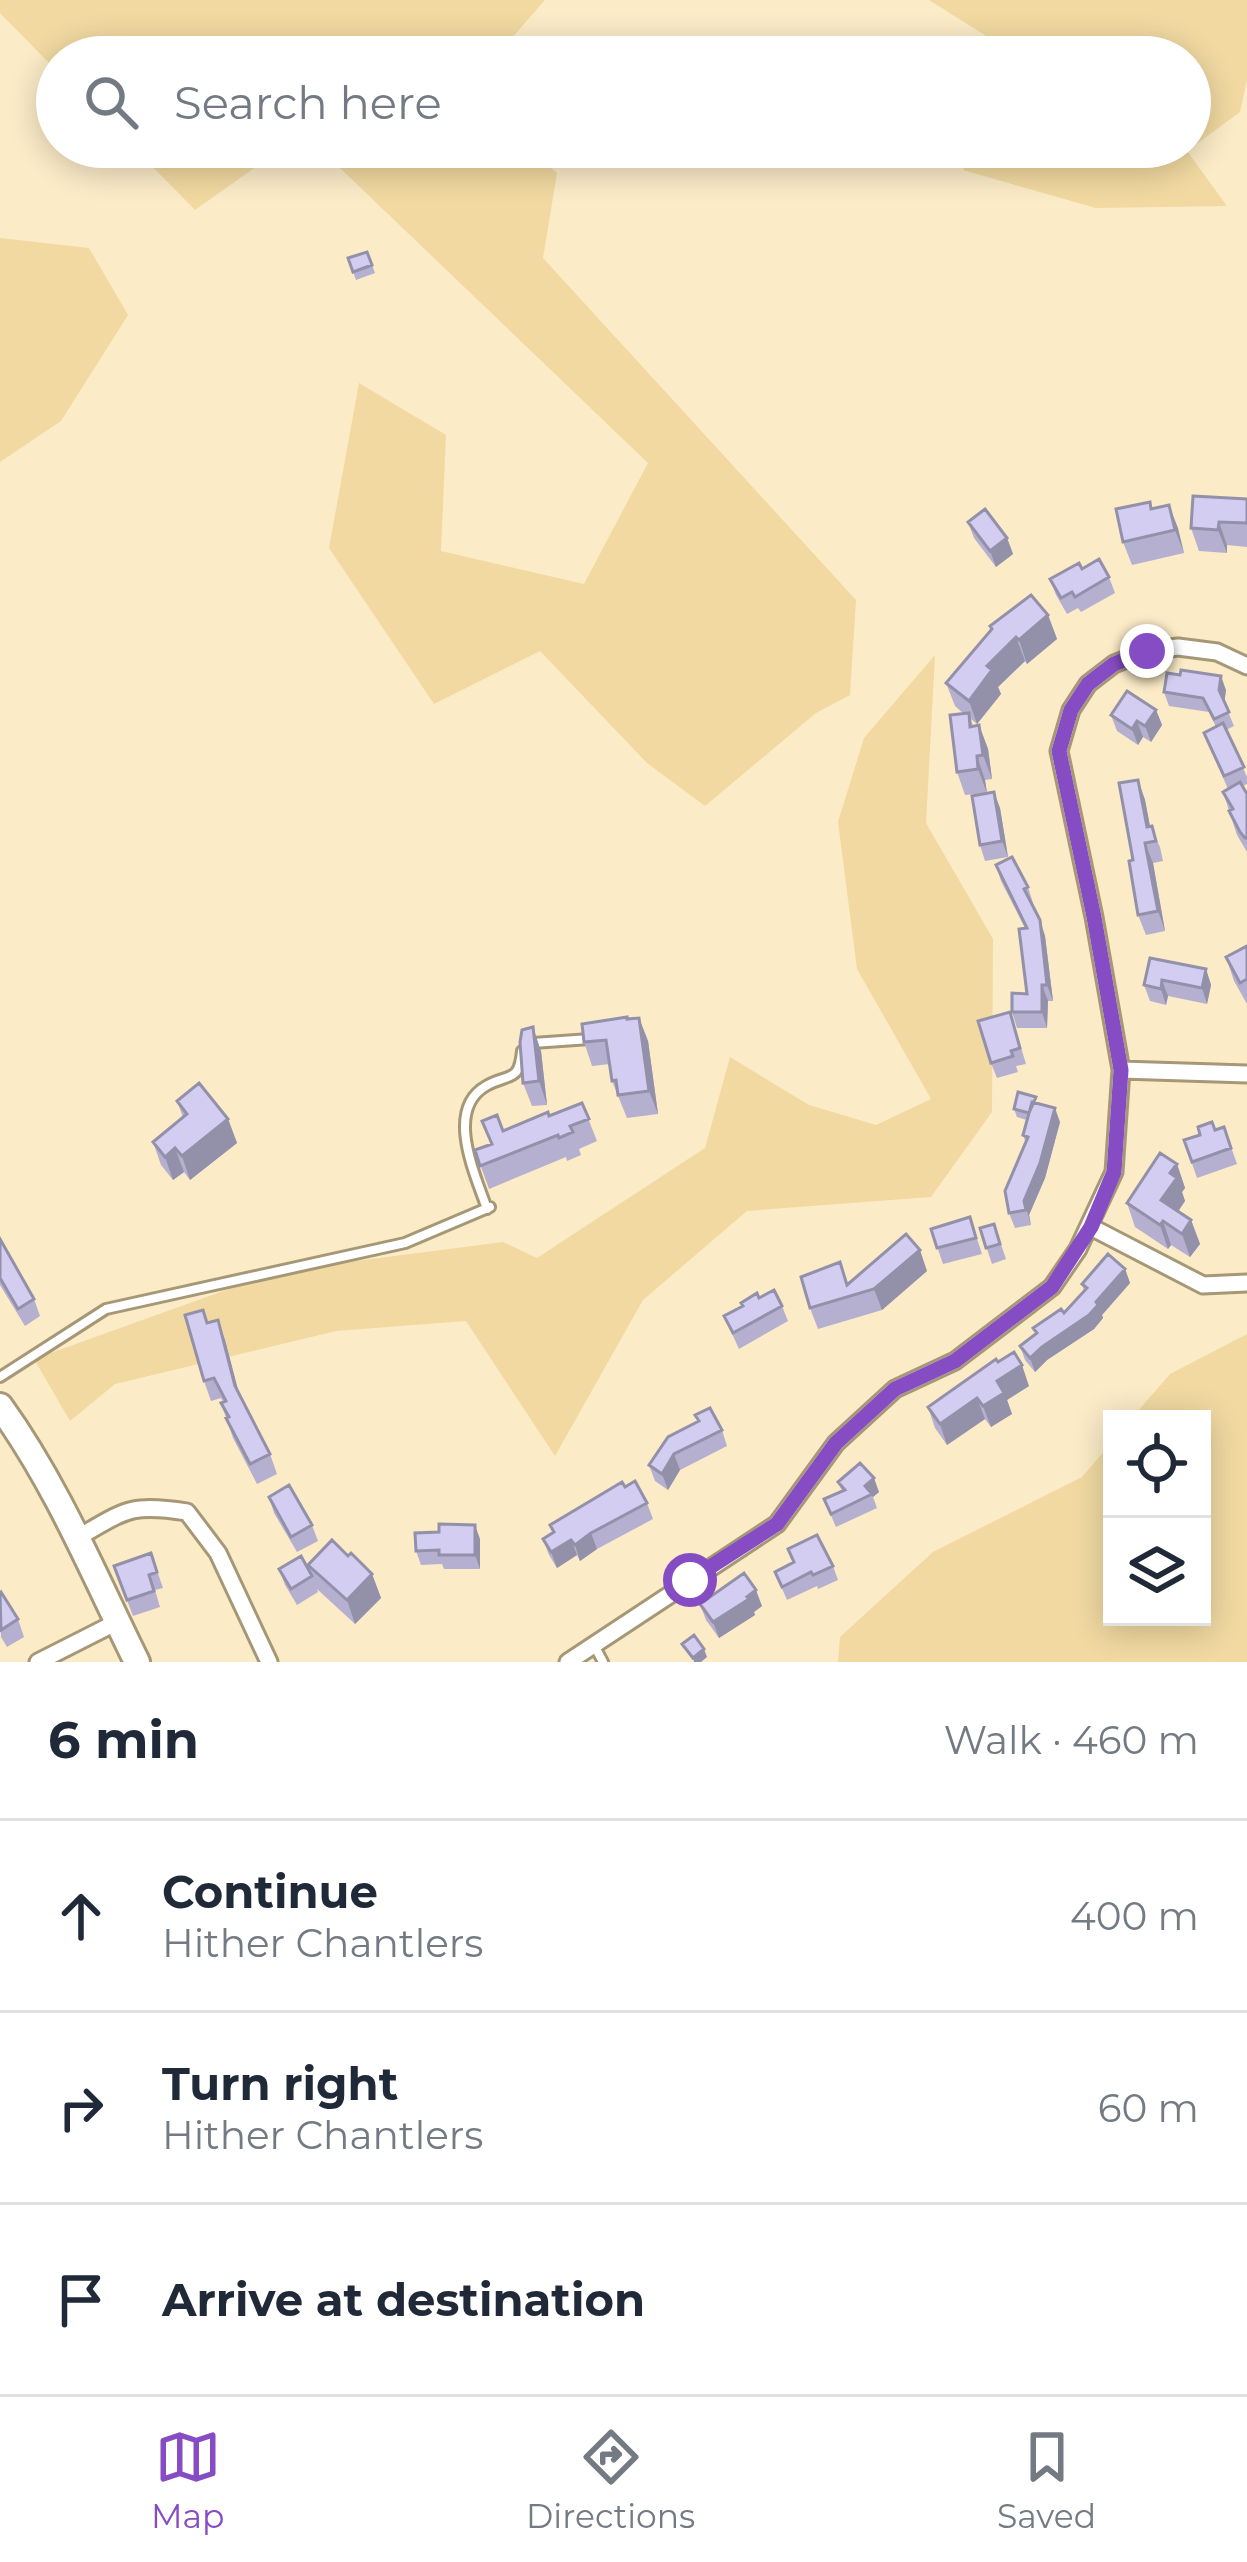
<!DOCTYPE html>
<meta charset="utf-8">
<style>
body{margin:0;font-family:Montserrat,sans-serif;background:#f2f2f3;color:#1f2937}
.controls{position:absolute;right:36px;bottom:36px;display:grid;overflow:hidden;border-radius:0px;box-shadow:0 6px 30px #0003}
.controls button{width:108px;height:108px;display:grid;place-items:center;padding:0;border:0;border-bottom:3px solid #e0e1e3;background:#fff;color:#1f2937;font:60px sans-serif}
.stop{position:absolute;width:36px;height:36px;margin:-27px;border:9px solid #864cc3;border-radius:50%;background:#fff}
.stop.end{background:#864cc3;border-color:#fff;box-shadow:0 3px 12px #0008}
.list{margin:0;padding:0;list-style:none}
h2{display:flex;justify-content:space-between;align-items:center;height:156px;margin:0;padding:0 48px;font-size:51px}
h2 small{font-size:39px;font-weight:400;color:#747a83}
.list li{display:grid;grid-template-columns:78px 1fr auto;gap:36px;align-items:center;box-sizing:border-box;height:192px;padding:0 48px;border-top:3px solid #e0e1e3}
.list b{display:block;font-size:45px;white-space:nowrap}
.list p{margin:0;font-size:39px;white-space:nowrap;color:#747a83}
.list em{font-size:39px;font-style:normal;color:#747a83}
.icon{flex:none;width:66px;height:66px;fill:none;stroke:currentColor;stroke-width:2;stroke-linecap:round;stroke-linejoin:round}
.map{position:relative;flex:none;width:1247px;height:1662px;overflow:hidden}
.search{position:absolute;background:#fff;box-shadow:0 6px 30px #0003;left:36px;right:36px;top:36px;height:132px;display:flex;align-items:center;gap:30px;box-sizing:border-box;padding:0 42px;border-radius:66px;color:#747a83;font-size:45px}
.sheet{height:732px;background:#fff}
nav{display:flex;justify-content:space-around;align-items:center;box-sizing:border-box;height:168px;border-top:3px solid #e0e1e3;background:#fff;font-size:33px;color:#747a83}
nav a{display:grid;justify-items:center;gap:6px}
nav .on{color:#864cc3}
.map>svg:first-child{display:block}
.green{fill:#f1d9a1}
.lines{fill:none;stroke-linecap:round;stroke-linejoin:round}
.lane-casing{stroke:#a69876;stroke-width:14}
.street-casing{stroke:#a69876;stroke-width:21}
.primary-casing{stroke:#a69876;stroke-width:30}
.lane{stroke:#fff;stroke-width:8}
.street{stroke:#fff;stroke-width:15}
.primary{stroke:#fff;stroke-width:24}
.wall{fill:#b5b0cf}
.shaded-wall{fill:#9390a9}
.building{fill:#d2cdf1;stroke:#9390a9;stroke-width:3}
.route{stroke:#864cc3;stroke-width:15}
</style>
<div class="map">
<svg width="1247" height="1662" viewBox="0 0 1247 1662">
<rect width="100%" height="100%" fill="#fbebc7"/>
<path class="green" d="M 0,0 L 545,0 L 495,57 L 57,57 L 57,71 L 0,13 Z
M 929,0 L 1247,0 L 1247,80 L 1240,112 L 1187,151 L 1227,206 L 1096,208 L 963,170 L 972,147 L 1190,147 L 1190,57 L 1008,57 L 1010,51 Z
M 133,147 L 284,147 L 195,210 Z
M 318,147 L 527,147 L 557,173 L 543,258 L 856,600 L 850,695 L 816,713 L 705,806 L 647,763 L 540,651 L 434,704 L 329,548 L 359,383 L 446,435 L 441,551 L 584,584 L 648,463 Z
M 0,238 L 89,248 L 128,315 L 61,421 L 0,462 Z
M 935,655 L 926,823 L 993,939 L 992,1112 L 931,1197 L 747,1211 L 643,1300 L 555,1456 L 466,1321 L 336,1331 L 115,1384 L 70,1421 L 34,1359 L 279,1271 L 503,1242 L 537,1258 L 705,1148 L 730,1057 L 809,1105 L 876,1125 L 931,1099 L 857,969 L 838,822 L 864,738 Z
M 1247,1334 L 1247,1662 L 838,1662 L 840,1637 L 933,1552 L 1082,1477 L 1112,1442 L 1112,1617 L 1202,1617 L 1202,1419 L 1131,1419 L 1170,1374 Z"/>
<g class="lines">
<g class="lane-casing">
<path id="lane" d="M 533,1043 L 590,1039
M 487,1209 C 476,1176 444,1110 486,1086 C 509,1073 519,1083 522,1051
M 0,1377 L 106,1309 L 405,1243 L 490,1207
M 595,1647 L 603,1662"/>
</g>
<g class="street-casing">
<path id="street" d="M 1121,1070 L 1247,1074
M 1091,1227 L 1203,1285 L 1247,1283
M 77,1538 C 126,1510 130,1503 187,1512 L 218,1553 L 269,1662
M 38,1662 L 117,1622
M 568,1662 L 777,1524 L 836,1443 L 895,1389 L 955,1361 L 1052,1287 L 1078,1249 L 1114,1172 L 1121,1070 L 1094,917 L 1059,751 L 1071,710 L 1088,684 L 1114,664 L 1147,651 L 1178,647 L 1217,652 L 1247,666"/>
</g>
<g class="primary-casing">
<path id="primary" d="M 0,1406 C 57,1485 94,1575 137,1662"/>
</g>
<use href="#lane" class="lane"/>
<use href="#street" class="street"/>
<use href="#primary" class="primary"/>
</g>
<path class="wall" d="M 367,252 L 375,273 L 356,280 L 348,258 Z
M 1247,499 L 1247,547 L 1227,545 L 1227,553 L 1199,551 L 1191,528 Z
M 1169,505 L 1184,553 L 1132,565 L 1123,542 Z
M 968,522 L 1007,538 L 1013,554 L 996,567 L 974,538 Z
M 1082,569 L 1109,577 L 1115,593 L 1081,612 L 1078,608 L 1067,614 L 1056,595 L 1050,579 Z
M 1048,615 L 1057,639 L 1027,664 L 1025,661 L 998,687 L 1001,694 L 977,724 L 971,719 L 973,726 L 979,725 L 988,749 L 992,779 L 985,780 L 987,793 L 965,795 L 957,772 L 964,714 L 955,706 L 946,683 L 991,630 L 990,626 Z
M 1226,690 L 1224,702 L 1234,726 L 1226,730 L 1247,777 L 1247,784 L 1243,786 L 1247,794 L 1247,852 L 1237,835 L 1223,792 L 1228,789 L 1204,733 L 1216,727 L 1209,712 L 1169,706 L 1164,692 Z
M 1156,710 L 1162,725 L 1151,742 L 1143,737 L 1138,745 L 1117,731 L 1111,715 Z
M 1138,780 L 1145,800 L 1150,827 L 1160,847 L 1163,861 L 1153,863 L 1165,931 L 1146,935 L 1138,915 L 1133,860 Z
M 1000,808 L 1008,857 L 985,861 L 980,845 Z
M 996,865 L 1028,887 L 1033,903 L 1032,904 L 1045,936 L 1053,1001 L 1048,1001 L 1047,1028 L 1017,1028 L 1012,1012 L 1027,994 L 1025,928 L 1001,881 Z
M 1247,946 L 1247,1004 L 1234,981 L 1226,957 Z
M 1206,969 L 1211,985 L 1207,1004 L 1168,996 L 1166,1005 L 1150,1001 L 1144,985 Z
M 639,1018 L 648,1041 L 658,1114 L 627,1118 L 612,1081 L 610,1064 L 592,1066 L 584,1042 L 628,1019 Z
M 1015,1028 L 1026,1064 L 1016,1066 L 1018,1072 L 997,1078 L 991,1063 Z
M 541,1051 L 547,1105 L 532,1106 L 523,1083 Z
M 177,1101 L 228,1119 L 237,1143 L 190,1180 L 184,1172 L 173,1180 L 161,1165 L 153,1142 L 183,1117 Z
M 582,1103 L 597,1141 L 579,1149 L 581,1155 L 567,1161 L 566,1157 L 489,1189 L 475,1150 L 491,1145 L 482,1121 L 503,1131 L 549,1116 Z
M 1038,1103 L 1060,1122 L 1045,1178 L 1029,1215 L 1031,1225 L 1015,1228 L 1009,1213 L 1026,1143 L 1023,1135 L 1027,1120 L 1017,1117 L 1014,1109 Z
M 1224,1127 L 1237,1164 L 1197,1178 L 1184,1140 Z
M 1177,1164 L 1185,1188 L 1182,1192 L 1185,1201 L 1178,1211 L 1191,1220 L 1200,1244 L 1190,1257 L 1171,1245 L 1168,1249 L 1135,1227 L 1127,1203 Z
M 970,1217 L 982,1254 L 943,1264 L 931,1229 Z
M 994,1224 L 1006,1259 L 992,1264 L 980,1228 Z
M 0,1239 L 34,1299 L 40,1316 L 25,1326 L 0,1285 Z
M 1125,1269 L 1130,1283 L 1102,1315 L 1103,1318 L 1094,1329 L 1047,1360 L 1035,1372 L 1025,1360 L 1020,1346 L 1036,1334 L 1033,1328 L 1064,1313 L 1084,1291 L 1082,1284 Z
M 927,1271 L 882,1310 L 818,1329 L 810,1308 L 848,1284 Z
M 759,1298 L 782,1306 L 788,1321 L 739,1349 L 724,1316 Z
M 207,1323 L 225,1340 L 239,1394 L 270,1454 L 277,1474 L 257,1484 L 233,1438 L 221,1403 L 223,1402 L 221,1398 L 211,1401 L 204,1381 Z
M 998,1362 L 1029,1386 L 1007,1400 L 1012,1414 L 991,1427 L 985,1419 L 947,1445 L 935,1428 L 928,1407 Z
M 722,1430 L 727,1446 L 680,1470 L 668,1490 L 655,1481 L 649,1465 Z
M 838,1482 L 879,1492 L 873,1497 L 877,1508 L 836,1527 L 824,1499 L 842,1491 Z
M 625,1487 L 647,1503 L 653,1519 L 597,1549 L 580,1561 L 577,1555 L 557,1568 L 549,1555 L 543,1539 L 553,1533 L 550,1525 Z
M 269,1497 L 312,1525 L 318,1541 L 297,1552 L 274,1513 Z
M 480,1539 L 480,1569 L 444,1569 L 442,1564 L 421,1565 L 416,1551 Z
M 788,1549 L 833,1566 L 838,1580 L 818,1589 L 817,1586 L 787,1600 L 775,1572 L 793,1562 Z
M 151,1553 L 163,1588 L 155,1590 L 160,1607 L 133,1616 L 114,1566 Z
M 348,1556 L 372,1574 L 381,1598 L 355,1624 L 317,1589 L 318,1592 L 297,1605 L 285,1585 L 279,1569 L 311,1574 L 308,1565 Z
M 0,1593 L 18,1619 L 24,1637 L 7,1647 L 1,1637 Z
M 700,1604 L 762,1606 L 754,1612 L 755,1615 L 719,1638 L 706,1620 Z"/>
<path class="shaded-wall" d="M 1169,505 L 1178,528 L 1184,553 L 1175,530 Z
M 1219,522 L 1227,545 L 1227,553 L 1218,530 Z
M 1007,538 L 1013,554 L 996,567 L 990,551 Z
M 1048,615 L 1057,639 L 1027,664 L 1019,640 Z
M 1016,637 L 1025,661 L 998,687 L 1001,694 L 977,724 L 969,701 L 987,666 Z
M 1221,676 L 1226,690 L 1224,705 L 1219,690 Z
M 1156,710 L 1162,725 L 1151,742 L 1145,726 Z
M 1137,721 L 1143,737 L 1138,745 L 1132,729 Z
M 979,725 L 988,749 L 992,779 L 983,755 Z
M 977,756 L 985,780 L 987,793 L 978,769 Z
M 1138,780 L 1145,800 L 1153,842 L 1147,827 Z
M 994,792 L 1000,808 L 1008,857 L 1002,841 Z
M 1145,843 L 1153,863 L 1165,931 L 1158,911 Z
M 1040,920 L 1045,936 L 1053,1001 L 1047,985 Z
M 1206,969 L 1211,985 L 1207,1004 L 1202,988 Z
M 1162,980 L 1168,996 L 1166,1005 L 1161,989 Z
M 1042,985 L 1048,1001 L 1047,1028 L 1042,1012 Z
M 639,1018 L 648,1041 L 658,1114 L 649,1091 Z
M 533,1027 L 541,1051 L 547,1105 L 539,1081 Z
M 1055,1108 L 1060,1122 L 1045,1178 L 1029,1215 L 1031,1225 L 1024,1201 Z
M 228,1119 L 237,1143 L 190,1180 L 182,1156 Z
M 175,1148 L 184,1172 L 173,1180 L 165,1157 Z
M 1177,1164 L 1185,1188 L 1182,1192 L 1185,1201 L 1170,1224 L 1161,1200 L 1170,1173 Z
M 1191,1220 L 1200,1244 L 1190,1257 L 1182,1234 Z
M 1163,1221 L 1171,1245 L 1168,1249 L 1160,1225 Z
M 920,1250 L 927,1271 L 882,1310 L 874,1289 Z
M 1125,1269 L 1130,1283 L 1102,1315 L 1103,1318 L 1094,1329 L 1047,1360 L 1035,1372 L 1030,1358 L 1096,1302 Z
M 218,1320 L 225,1340 L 242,1405 L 235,1386 Z
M 1022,1365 L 1029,1386 L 1007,1400 L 1012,1414 L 991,1427 L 983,1406 L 997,1381 Z
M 977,1398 L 985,1419 L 947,1445 L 940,1424 Z
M 674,1454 L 680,1470 L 668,1490 L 662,1474 Z
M 874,1478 L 879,1492 L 873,1497 L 865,1486 Z
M 475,1525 L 480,1539 L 480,1569 L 475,1555 Z
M 591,1533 L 597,1549 L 580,1561 L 575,1545 Z
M 571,1540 L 577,1555 L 557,1568 L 551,1552 Z
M 372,1574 L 381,1598 L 355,1624 L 347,1600 Z
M 756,1590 L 762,1606 L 754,1612 L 755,1615 L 719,1638 L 713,1622 Z
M 704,1649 L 707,1657 L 701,1662 L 694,1662 L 693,1658 Z"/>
<path class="building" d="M 367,252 L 372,265 L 353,272 L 348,258 Z
M 1193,496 L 1247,499 L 1247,523 L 1219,522 L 1218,530 L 1191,528 Z
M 1150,502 L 1151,509 L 1169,505 L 1175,530 L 1123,542 L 1116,509 Z
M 985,509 L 1007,538 L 990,551 L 968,522 Z
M 1099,559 L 1109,577 L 1075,597 L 1072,592 L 1061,598 L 1050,579 L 1079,563 L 1082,569 Z
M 1031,595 L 1048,615 L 1019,640 L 1016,637 L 987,666 L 992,670 L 969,701 L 946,683 L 992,629 L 990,626 Z
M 1181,670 L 1221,676 L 1219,690 L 1229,712 L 1214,719 L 1203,698 L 1164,692 L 1167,673 L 1180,675 Z
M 1127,691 L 1156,710 L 1145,726 L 1137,721 L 1132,729 L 1111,715 Z
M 969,713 L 970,727 L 979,725 L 983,755 L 977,756 L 978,769 L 957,772 L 950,715 Z
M 1223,723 L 1244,767 L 1224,776 L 1204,733 Z
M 1138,780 L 1147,827 L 1152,826 L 1156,841 L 1145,843 L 1158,911 L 1138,915 L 1129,861 L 1133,860 L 1119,783 Z
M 1240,782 L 1247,794 L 1247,838 L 1245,838 L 1240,832 L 1229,811 L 1233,809 L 1223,792 Z
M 994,792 L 1002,841 L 980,845 L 972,796 Z
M 1012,857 L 1028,887 L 1024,889 L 1040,920 L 1047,985 L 1042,985 L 1042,1012 L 1012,1012 L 1012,993 L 1027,994 L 1019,929 L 1027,928 L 996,865 Z
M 1247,946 L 1247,979 L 1240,983 L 1226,957 Z
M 1150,958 L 1206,969 L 1202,988 L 1162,980 L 1161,989 L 1144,985 Z
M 1010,1012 L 1020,1048 L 1011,1051 L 1013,1056 L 991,1063 L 978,1021 Z
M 627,1017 L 627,1019 L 639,1018 L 649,1091 L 618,1095 L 616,1080 L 612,1081 L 606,1040 L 584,1042 L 582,1024 Z
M 533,1027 L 539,1081 L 523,1083 L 520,1042 L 522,1030 Z
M 199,1083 L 228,1119 L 182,1156 L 175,1148 L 165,1157 L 153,1142 L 187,1114 L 177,1101 Z
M 1018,1092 L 1036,1097 L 1029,1113 L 1014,1109 Z
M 1032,1102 L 1055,1108 L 1040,1163 L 1024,1201 L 1026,1210 L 1009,1213 L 1005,1191 L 1028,1137 L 1023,1135 Z
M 582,1103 L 589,1119 L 570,1126 L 573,1132 L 559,1138 L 558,1135 L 480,1166 L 475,1150 L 492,1144 L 482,1121 L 497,1115 L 503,1131 L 548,1112 L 549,1116 Z
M 1212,1122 L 1215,1130 L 1224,1127 L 1231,1148 L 1192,1162 L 1184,1140 L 1200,1135 L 1198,1127 Z
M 1160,1153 L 1177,1164 L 1170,1173 L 1177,1178 L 1161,1200 L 1191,1220 L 1182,1234 L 1163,1221 L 1160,1225 L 1127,1203 Z
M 970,1217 L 976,1238 L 937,1248 L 931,1229 Z
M 994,1224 L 1000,1244 L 986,1248 L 980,1228 Z
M 906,1234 L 920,1250 L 874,1289 L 810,1308 L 801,1277 L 840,1262 L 847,1285 Z
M 0,1239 L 34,1299 L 18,1309 L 0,1278 Z
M 1108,1254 L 1125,1269 L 1096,1302 L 1098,1305 L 1089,1315 L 1042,1347 L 1030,1358 L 1020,1346 L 1037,1333 L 1033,1328 L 1061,1309 L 1064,1313 L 1087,1288 L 1082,1284 Z
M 774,1290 L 782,1306 L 733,1333 L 724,1316 L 743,1306 L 741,1303 L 757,1293 L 759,1298 Z
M 203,1310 L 207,1323 L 218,1320 L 235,1386 L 270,1454 L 250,1464 L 226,1418 L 229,1417 L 221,1403 L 226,1401 L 214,1378 L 204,1381 L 185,1315 Z
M 1014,1352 L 1022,1365 L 997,1381 L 1004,1393 L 983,1406 L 977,1398 L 940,1424 L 928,1407 L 996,1359 L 998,1362 Z
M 710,1408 L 722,1430 L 674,1454 L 662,1474 L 649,1465 L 668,1437 L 699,1421 L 695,1415 Z
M 860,1463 L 874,1478 L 865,1486 L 872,1494 L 831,1514 L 824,1499 L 845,1490 L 838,1482 Z
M 635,1481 L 647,1503 L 591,1533 L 575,1545 L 571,1540 L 551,1552 L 543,1539 L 554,1532 L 550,1525 L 622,1482 L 625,1487 Z
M 289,1485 L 312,1525 L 291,1537 L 269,1497 Z
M 439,1524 L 475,1525 L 475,1555 L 439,1555 L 439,1550 L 416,1551 L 415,1533 L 439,1532 Z
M 817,1535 L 833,1566 L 813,1575 L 811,1572 L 782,1587 L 775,1572 L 794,1562 L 788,1549 Z
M 332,1540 L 348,1556 L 351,1553 L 372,1574 L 347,1600 L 308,1565 Z
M 151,1553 L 157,1572 L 149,1575 L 154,1591 L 127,1600 L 114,1566 Z
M 301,1556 L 312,1576 L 291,1589 L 279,1569 Z
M 744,1573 L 756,1590 L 747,1597 L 749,1599 L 713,1622 L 700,1604 Z
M 1,1592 L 18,1619 L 1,1630 L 0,1593 Z
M 694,1635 L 704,1649 L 693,1658 L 682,1644 Z"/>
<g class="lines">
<path class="route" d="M 690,1580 L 777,1524 L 836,1443 L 895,1389 L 955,1361 L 1052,1287 L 1091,1227 L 1114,1172 L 1121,1070 L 1094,917 L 1059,751 L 1071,710 L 1088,684 L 1114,664 L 1147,651"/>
</g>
</svg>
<div class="controls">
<button><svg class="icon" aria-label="locate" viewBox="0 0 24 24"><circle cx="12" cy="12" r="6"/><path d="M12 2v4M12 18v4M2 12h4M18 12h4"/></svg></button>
<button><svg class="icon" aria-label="layers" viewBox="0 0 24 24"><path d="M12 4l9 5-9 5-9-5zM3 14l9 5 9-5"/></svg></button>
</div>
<div class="stop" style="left:690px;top:1580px"></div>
<div class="stop end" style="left:1147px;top:651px"></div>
<div class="search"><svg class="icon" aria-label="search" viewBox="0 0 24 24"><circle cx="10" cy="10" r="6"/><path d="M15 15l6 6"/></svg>Search here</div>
</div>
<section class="sheet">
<h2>6 min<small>Walk · 460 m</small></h2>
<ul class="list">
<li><svg class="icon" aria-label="ahead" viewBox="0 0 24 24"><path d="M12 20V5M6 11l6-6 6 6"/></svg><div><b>Continue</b><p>Hither Chantlers</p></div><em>400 m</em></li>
<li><svg class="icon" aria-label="right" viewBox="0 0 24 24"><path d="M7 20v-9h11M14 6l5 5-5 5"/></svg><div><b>Turn right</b><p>Hither Chantlers</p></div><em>60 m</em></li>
<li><svg class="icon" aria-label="arrive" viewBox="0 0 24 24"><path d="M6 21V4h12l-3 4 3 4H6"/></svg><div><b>Arrive at destination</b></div></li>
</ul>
</section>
<nav>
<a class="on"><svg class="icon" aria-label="map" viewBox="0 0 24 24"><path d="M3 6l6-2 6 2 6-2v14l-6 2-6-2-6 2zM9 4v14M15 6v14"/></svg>Map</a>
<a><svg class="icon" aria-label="directions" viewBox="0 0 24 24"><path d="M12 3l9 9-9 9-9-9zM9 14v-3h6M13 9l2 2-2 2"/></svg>Directions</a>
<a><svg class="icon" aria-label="saved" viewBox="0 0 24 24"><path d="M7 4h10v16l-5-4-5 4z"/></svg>Saved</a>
</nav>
